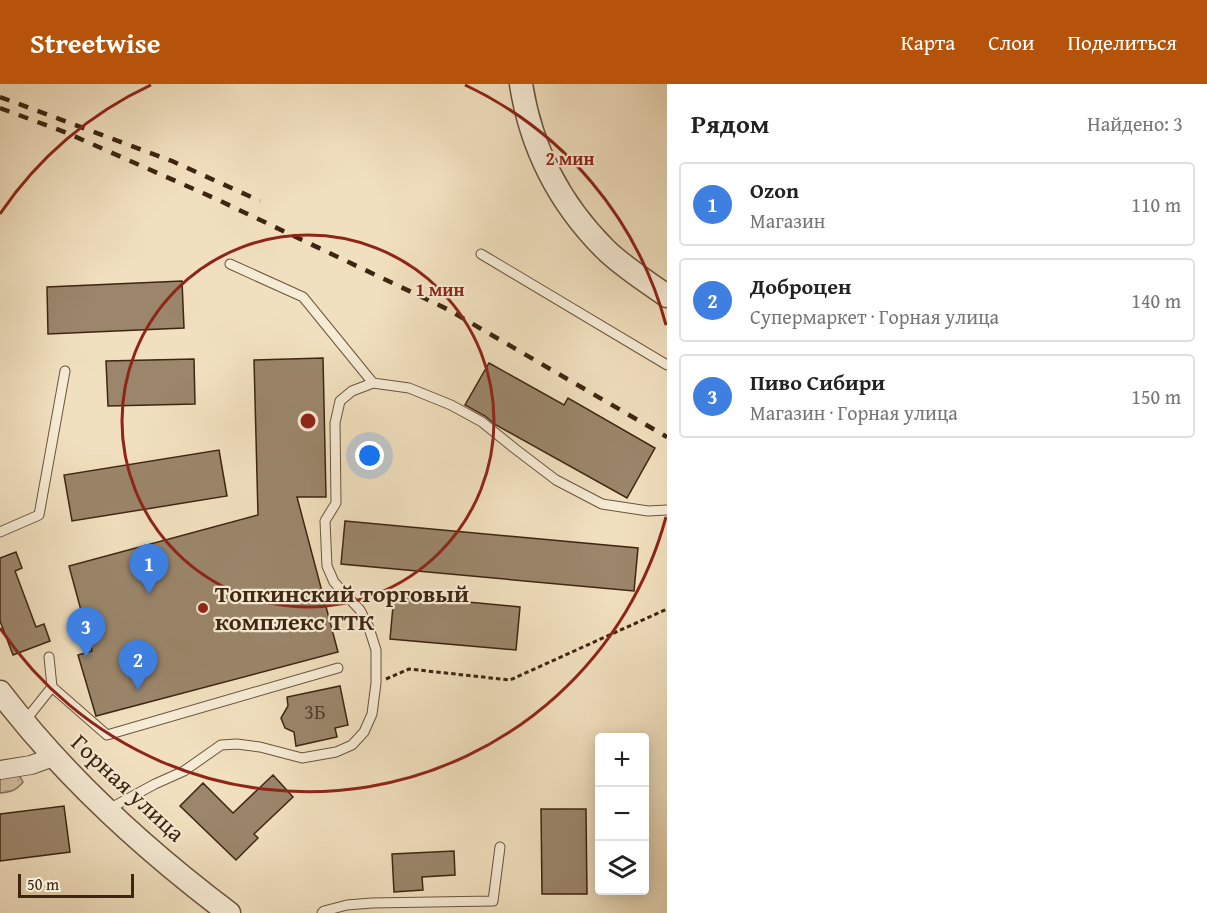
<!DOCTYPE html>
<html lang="ru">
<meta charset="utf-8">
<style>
body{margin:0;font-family:"Gentium Book Plus",serif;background:#f2f2f2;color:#222}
.controls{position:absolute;right:18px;bottom:18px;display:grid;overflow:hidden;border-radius:6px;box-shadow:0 3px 15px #0003}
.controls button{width:54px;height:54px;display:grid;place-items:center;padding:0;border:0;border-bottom:2px solid #e0e0e0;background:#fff;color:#222;font:30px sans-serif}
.scale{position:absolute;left:18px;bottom:15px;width:116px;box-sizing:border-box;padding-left:6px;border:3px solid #3e2511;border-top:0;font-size:16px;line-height:21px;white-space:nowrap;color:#3e2511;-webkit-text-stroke:4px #f6ebd5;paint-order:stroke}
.you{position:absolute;left:370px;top:372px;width:21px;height:21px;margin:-15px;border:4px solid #fff;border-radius:50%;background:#1a73e8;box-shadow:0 0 0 9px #1a73e833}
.badge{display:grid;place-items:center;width:39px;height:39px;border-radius:50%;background:#b45309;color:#fff;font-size:20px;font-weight:700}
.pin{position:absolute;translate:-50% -50px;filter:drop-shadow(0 2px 3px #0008)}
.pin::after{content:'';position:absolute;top:32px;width:21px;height:18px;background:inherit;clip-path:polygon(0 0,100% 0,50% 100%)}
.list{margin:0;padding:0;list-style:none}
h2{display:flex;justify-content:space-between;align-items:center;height:78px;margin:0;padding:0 24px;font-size:26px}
h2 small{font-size:20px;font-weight:400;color:#767676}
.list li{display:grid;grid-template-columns:39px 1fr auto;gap:18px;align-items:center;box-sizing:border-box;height:84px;margin:0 12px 12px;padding:0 12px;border:2px solid #e0e0e0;border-radius:6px}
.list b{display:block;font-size:22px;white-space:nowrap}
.list p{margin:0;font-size:20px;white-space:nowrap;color:#767676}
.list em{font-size:20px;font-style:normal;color:#767676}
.icon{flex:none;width:33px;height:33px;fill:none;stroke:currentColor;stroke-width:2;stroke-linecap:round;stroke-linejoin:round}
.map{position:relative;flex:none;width:667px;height:829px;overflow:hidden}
header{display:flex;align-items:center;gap:36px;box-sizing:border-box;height:84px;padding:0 30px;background:#b45309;color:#fff}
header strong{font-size:28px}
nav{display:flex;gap:33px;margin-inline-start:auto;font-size:21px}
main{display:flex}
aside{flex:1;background:#fff}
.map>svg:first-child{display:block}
.forest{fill:url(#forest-crowns);stroke:#887259;stroke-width:1.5}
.building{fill:#9b866b;stroke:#3e2511;stroke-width:1.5}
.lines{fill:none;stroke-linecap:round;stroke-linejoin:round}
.service-casing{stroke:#6b543c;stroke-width:11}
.minor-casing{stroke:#6b543c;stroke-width:20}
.tertiary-casing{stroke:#6b543c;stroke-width:25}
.path{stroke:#3e2511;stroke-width:3;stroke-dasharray:4.5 3;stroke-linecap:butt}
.service{stroke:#f6ebd5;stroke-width:9}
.minor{stroke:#f6ebd5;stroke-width:18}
.tertiary{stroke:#f6ebd5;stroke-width:22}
.rail{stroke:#3e2511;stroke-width:4.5;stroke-dasharray:10 10;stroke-linecap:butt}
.ring{fill:none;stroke:#8f2418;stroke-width:3}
.poi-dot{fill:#8f2418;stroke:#f6ebd5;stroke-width:2}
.labels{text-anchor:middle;stroke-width:4.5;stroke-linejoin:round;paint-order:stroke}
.number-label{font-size:21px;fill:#553d28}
.poi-label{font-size:24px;font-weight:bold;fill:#3e2511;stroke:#f6ebd5;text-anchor:start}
.street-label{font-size:24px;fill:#3e2511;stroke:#f6ebd5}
.centre{fill:#8f2418;stroke:#f6ebd5;stroke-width:3}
.ring-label{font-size:18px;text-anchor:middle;font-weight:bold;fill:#8f2418;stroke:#f6ebd5;stroke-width:4.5;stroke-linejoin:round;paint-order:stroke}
</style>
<header>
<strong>Streetwise</strong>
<nav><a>Карта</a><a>Слои</a><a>Поделиться</a></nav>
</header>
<main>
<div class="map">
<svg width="667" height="829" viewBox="0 0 667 829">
<defs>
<pattern id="forest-crowns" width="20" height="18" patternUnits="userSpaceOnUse" patternTransform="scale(1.5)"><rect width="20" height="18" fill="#d3c0a1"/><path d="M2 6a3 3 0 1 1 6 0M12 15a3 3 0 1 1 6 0" fill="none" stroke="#b6a58a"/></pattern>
</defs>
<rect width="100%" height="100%" fill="#f1e0bf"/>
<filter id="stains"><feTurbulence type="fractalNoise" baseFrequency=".00333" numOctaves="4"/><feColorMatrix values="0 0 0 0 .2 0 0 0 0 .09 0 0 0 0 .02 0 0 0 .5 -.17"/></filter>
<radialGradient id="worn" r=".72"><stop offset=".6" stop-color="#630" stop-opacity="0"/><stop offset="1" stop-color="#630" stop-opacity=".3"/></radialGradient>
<path class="forest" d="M 0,689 L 19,691 L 23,698 C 16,707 10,708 0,709 Z"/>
<path class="building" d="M 182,197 L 184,244 L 48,250 L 47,203 Z
M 323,274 L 326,413 L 297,413 L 338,568 L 96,632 L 78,571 L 92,567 L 69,482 L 258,431 L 254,276 Z
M 194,275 L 195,320 L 108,322 L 106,277 Z
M 489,279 L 564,321 L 568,314 L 655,364 L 627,414 L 496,341 L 485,332 L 465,321 Z
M 219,366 L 227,412 L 72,437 L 64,391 Z
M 345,437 L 638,464 L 634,507 L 341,480 Z
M 16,468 L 22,484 L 15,487 L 36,543 L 44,540 L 50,557 L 13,571 L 0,537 L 0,474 Z
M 394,511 L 520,523 L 516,566 L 390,555 Z
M 340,602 L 348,641 L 335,644 L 337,653 L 296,662 L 294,648 L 285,644 L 281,634 L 288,622 L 287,613 Z
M 273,691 L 293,713 L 254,750 L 258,754 L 236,776 L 180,722 L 203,699 L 233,729 Z
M 64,722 L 70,768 L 0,777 L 0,730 Z
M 541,725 L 586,725 L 587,810 L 542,810 Z
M 454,767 L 455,791 L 422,793 L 423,806 L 394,808 L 392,770 Z"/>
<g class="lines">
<g class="service-casing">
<path id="service" d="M 481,170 L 667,281
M 230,180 L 303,213 L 373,299
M 0,448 L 39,431 L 65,287
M 52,603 L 107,651 L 338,584
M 24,638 L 52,603 L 49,573
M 107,726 L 155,700 L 184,687 L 221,661 L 237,660 L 260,663 L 302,674 L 336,668 L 352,661 L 364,648 L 372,630 L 376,599 L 376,566 L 369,544 L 360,526 L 334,498 L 327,482 L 325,437 L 336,419 L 335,339 L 340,317 L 352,307 L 373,299 L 409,304 L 451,321 L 482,338 L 514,364 L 556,396 L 602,420 L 648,427 L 667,426
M 322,829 L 324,827 L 347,821 L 372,819 L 493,817 L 500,763"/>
</g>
<g class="minor-casing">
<path id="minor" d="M 0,686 L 31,681 L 53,673"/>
</g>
<g class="tertiary-casing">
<path id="tertiary" d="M 521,0 C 531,64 559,119 605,165 C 623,183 646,197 667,212
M 0,608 C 65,693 144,765 229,829"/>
</g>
<path class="path" d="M 386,595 L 409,585 L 510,596 L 667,525"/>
<use href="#service" class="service"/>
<use href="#minor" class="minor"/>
<use href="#tertiary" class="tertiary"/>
<path class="rail" d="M 0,13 L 172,77 L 260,117
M 0,24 L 67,49 L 214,114 L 447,225 L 667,353"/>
</g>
<g class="ring">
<circle cx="308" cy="337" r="186"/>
<path d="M666 433A371 371 0 0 1 0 544M0 130A371 371 0 0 1 151 1M465 1A371 371 0 0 1 666 241"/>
</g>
<circle class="poi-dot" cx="203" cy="524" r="6"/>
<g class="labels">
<g class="number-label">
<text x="315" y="635">3Б</text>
</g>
<g class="poi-label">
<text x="215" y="518">Топкинский торговый<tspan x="215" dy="28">комплекс ТТК</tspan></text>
</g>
<g class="street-label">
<text transform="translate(128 704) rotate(43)" y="8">Горная улица</text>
</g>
</g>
<circle cx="308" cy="337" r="9" class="centre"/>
<g class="ring-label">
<text x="570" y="81">2 мин</text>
<text x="440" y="212">1 мин</text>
</g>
<rect width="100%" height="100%" filter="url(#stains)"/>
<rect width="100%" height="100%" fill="url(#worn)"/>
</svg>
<div class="controls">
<button>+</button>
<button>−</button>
<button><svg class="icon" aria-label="layers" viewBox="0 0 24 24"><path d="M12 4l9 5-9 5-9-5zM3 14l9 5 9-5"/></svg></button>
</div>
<div class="scale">50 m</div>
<div class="you"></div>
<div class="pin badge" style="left:149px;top:510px;background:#3f7fe0">1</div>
<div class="pin badge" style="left:138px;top:606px;background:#3f7fe0">2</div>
<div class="pin badge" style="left:86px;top:573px;background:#3f7fe0">3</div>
</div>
<aside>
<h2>Рядом<small>Найдено: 3</small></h2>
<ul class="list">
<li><span class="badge" style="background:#3f7fe0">1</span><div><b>Ozon</b><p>Магазин</p></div><em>110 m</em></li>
<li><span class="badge" style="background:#3f7fe0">2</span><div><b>Доброцен</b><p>Супермаркет · Горная улица</p></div><em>140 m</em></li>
<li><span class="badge" style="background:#3f7fe0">3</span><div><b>Пиво Сибири</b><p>Магазин · Горная улица</p></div><em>150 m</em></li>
</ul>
</aside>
</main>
